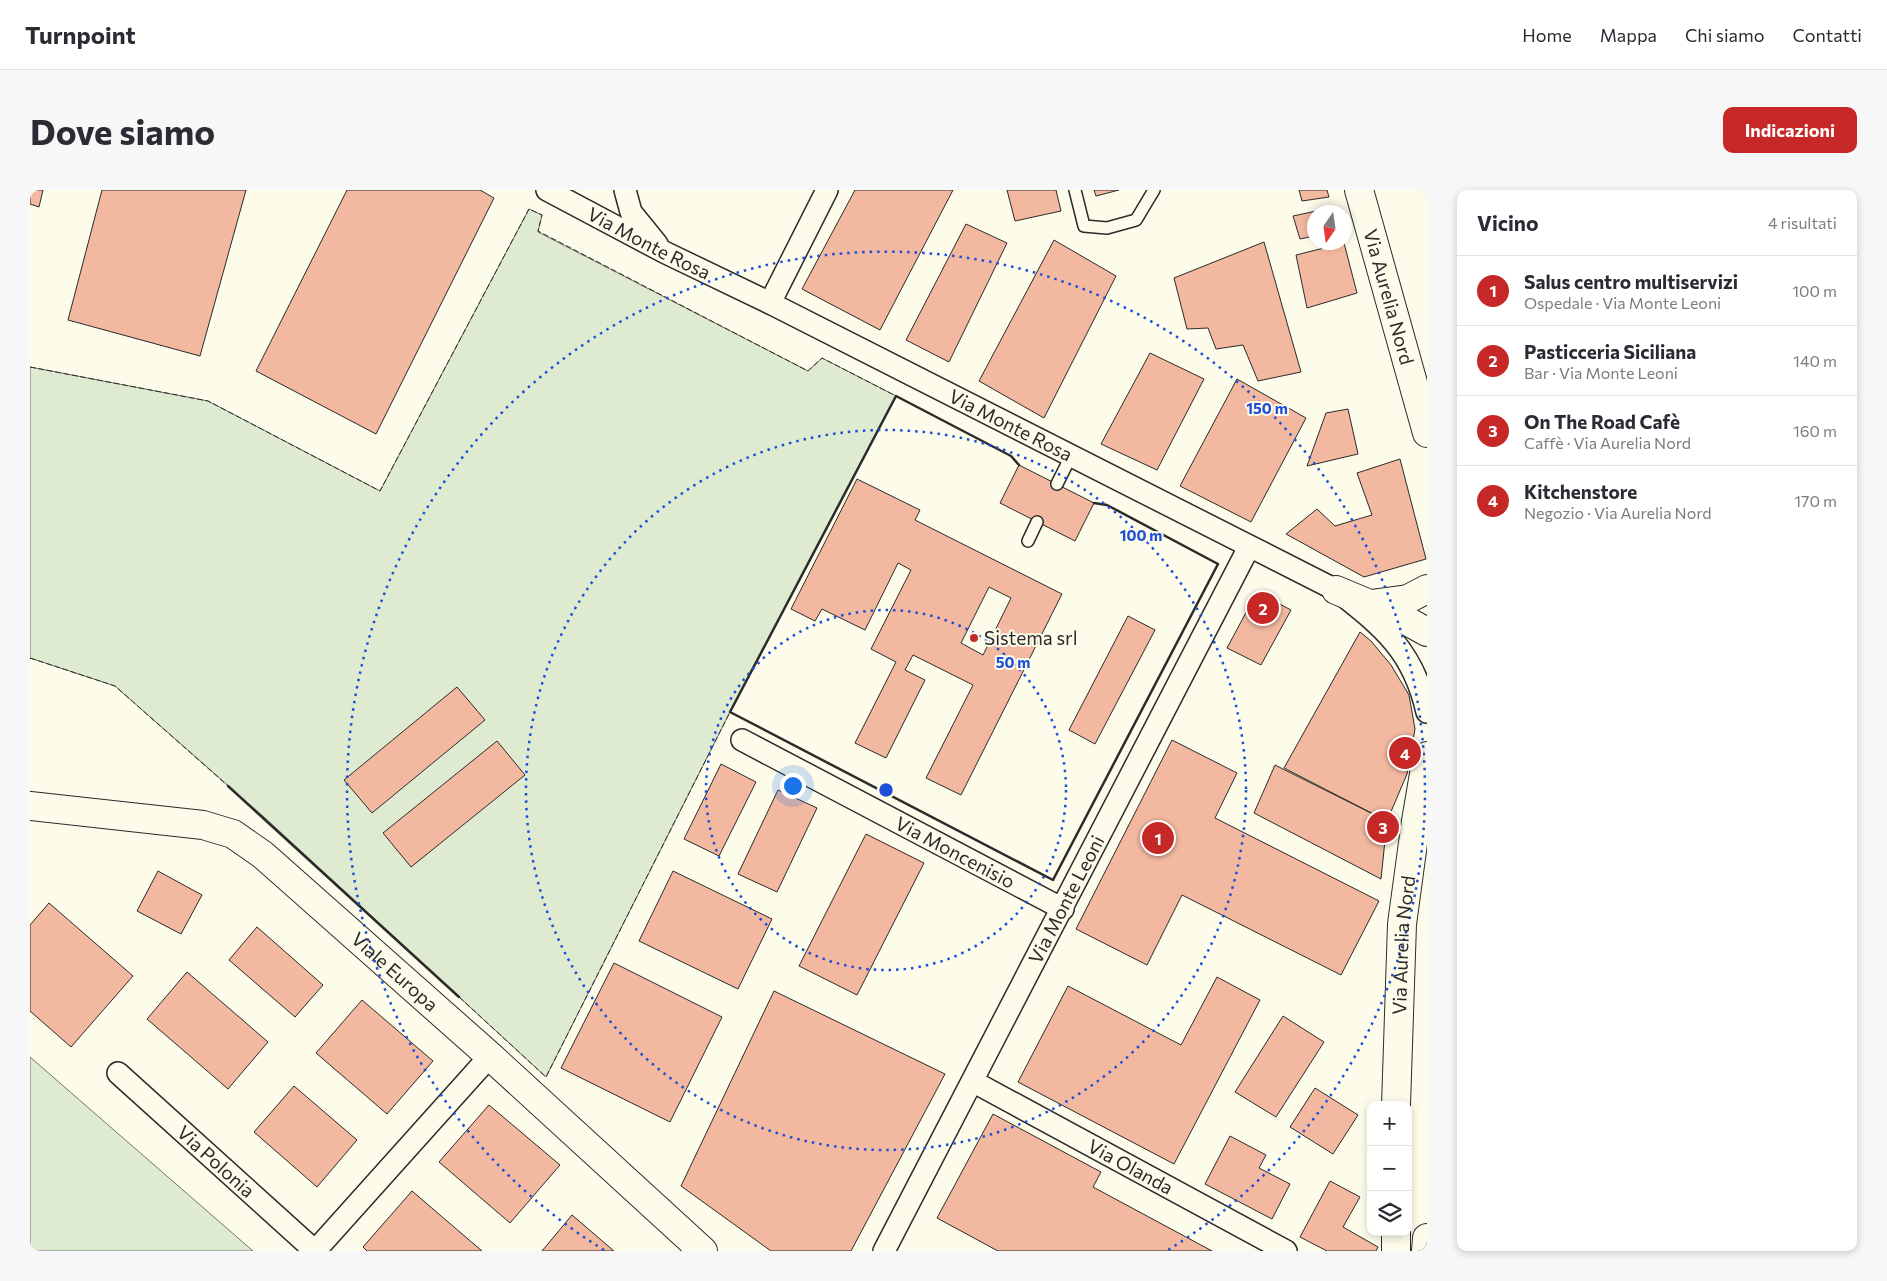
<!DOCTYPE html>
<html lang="it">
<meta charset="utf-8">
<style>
body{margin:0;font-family:Commissioner,sans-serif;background:#f7f7f7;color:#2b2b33}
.controls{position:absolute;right:15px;bottom:15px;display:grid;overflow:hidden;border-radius:10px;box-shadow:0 2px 8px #0003}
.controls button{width:45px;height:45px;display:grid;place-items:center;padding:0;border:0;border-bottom:1px solid #e1e1e2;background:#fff;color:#2b2b33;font:25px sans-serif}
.compass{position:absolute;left:1277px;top:15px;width:45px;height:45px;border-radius:50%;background:#fff;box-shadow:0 2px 8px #0003;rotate:193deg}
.you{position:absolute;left:762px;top:595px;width:18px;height:18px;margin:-12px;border:4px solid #fff;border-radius:50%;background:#1a73e8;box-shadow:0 0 0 8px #1a73e833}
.badge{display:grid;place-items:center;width:32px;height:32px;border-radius:50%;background:#c62828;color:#fff;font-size:16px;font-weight:700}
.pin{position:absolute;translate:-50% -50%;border:2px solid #fff;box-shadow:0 1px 5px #0006}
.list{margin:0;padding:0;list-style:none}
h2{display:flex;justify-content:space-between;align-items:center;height:65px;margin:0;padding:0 20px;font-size:21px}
h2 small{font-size:16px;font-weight:400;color:#7c7c81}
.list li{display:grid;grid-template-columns:32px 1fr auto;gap:15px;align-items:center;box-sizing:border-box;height:70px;padding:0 20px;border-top:1px solid #e1e1e2}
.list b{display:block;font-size:19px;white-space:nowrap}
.list p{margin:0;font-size:16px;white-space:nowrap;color:#7c7c81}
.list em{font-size:16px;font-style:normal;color:#7c7c81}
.icon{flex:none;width:28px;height:28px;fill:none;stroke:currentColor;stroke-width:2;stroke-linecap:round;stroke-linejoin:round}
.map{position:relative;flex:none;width:1397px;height:1061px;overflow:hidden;border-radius:10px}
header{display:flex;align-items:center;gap:30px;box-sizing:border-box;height:70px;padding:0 25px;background:#fff;border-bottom:1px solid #e1e1e2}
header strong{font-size:24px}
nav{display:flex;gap:28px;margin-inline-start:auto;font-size:18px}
.intro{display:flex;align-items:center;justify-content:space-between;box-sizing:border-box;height:120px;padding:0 30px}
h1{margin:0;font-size:35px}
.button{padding:12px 22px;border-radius:10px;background:#c62828;color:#fff;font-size:18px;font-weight:700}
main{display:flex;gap:30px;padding:0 30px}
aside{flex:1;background:#fff;border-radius:10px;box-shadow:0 2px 8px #0003}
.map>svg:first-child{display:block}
.green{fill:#deebd1;stroke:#74746e}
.building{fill:#f2b8a0;stroke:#2b2b2b;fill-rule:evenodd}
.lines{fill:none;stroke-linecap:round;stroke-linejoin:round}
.lane-casing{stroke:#2b2b2b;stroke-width:14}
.street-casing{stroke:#2b2b2b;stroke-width:24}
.secondary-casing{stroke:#2b2b2b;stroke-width:30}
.lane{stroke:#fdfbea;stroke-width:11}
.street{stroke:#fdfbea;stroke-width:21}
.secondary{stroke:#fdfbea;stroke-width:28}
.fence{stroke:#2b2b2b;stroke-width:1;stroke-dasharray:6 2.5;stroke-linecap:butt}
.wall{stroke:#2b2b2b;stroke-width:2.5}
.ring{fill:none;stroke:#1d4ed8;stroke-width:2.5;stroke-dasharray:2.5 5}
.poi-dot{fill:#c62828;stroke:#fdfbea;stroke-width:2}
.labels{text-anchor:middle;stroke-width:4;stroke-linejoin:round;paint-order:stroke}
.street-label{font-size:19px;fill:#2b2b2b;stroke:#fdfbea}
.poi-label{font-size:19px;fill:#2b2b2b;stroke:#fdfbea;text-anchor:start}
.centre{fill:#1d4ed8;stroke:#fdfbea;stroke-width:2.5}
.ring-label{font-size:15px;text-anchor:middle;font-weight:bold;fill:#1d4ed8;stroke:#fdfbea;stroke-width:4;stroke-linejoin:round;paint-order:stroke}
</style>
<header>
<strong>Turnpoint</strong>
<nav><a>Home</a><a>Mappa</a><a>Chi siamo</a><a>Contatti</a></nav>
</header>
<div class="intro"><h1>Dove siamo</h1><a class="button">Indicazioni</a></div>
<main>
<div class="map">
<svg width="1397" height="1061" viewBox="0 0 1397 1061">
<rect width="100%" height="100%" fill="#fdfbea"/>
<path class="green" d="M 499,19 L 512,25 L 508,42 L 778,181 L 792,168 L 866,206 L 700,522 L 516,887 L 234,627 L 85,496 L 0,468 L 0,177 L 178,211 L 350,301 Z
M 0,867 L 223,1061 L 0,1061 Z"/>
<path class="building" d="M 0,0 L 13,0 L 9,17 L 0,14 Z
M 72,0 L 216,0 L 170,166 L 38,130 Z
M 317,0 L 450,0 L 464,8 L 346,244 L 226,181 Z
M 825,0 L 923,0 L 850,140 L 772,99 Z
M 977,0 L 1026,0 L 1031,21 L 985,31 Z
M 1064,0 L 1089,0 L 1066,6 Z
M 1269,0 L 1297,0 L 1299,7 L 1272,11 Z
M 1305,17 L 1306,22 L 1284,22 L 1284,46 L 1270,49 L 1263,26 Z
M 936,34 L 977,53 L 919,172 L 876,150 Z
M 1024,50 L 1086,86 L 1014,228 L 949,191 Z
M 1234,52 L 1271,182 L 1228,191 L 1213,155 L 1186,159 L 1178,138 L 1157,139 L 1144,88 Z
M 1314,53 L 1327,103 L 1277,118 L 1266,65 Z
M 1120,163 L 1174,189 L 1127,280 L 1071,254 Z
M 1207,189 L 1276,228 L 1221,332 L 1150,296 Z
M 1318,219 L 1328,264 L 1277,276 L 1296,223 Z
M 1370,269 L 1396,369 L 1334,387 L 1256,344 L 1287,319 L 1305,336 L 1342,325 L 1327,283 Z
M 989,275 L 1064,313 L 1045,351 L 970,313 Z
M 827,289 L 890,320 L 885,330 L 1032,404 L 931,605 L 896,588 L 943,495 L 883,465 L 875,480 L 895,490 L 856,568 L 825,553 L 866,472 L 841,459 L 881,380 L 868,373 L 835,440 L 792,419 L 785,431 L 761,419 ZM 959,397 L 981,408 L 953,465 L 931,453 Z
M 1227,402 L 1261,420 L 1231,475 L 1197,458 Z
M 1098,426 L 1125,440 L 1065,554 L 1039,540 Z
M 1330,442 L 1341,451 L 1361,475 L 1379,505 L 1385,539 L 1377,584 L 1357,631 L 1254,578 Z
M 427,497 L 455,530 L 342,623 L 314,590 Z
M 1142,550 L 1207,583 L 1185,628 L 1349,711 L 1311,785 L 1152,705 L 1117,775 L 1046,739 Z
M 467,551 L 495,585 L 381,677 L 353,643 Z
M 691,574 L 726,592 L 689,666 L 654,649 Z
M 1245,575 L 1357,631 L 1351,689 L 1224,623 Z
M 748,600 L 787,618 L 747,702 L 708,684 Z
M 836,644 L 894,673 L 827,805 L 769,776 Z
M 128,681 L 172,705 L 151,744 L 107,721 Z
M 643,681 L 742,729 L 708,799 L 609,751 Z
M 19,713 L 103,786 L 41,857 L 0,821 L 0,735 Z
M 227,737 L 293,795 L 265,827 L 199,770 Z
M 584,773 L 692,827 L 640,932 L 531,878 Z
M 157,782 L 238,852 L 198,899 L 117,829 Z
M 1187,787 L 1230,810 L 1144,974 L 988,892 L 1038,796 L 1151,855 Z
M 744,801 L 915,884 L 821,1061 L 741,1061 L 651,996 Z
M 332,810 L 403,871 L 357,924 L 286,863 Z
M 1253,826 L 1294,852 L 1246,927 L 1205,902 Z
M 264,896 L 327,950 L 287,997 L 224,942 Z
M 1285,898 L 1328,925 L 1303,964 L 1260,937 Z
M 459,915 L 530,975 L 480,1033 L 409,972 Z
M 963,924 L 1071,982 L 1063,997 L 1182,1061 L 968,1061 L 907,1028 Z
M 1200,946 L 1236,965 L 1229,978 L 1260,994 L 1242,1029 L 1175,994 Z
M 1300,991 L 1330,1007 L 1313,1037 L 1348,1057 L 1346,1061 L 1297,1061 L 1270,1047 Z
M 382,1001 L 452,1061 L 337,1061 L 333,1057 Z
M 542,1025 L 584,1061 L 512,1061 Z"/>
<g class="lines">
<g class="lane-casing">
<path id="lane" d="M 1045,0 L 1054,36 L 1077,38 L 1106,30 L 1124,0
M 1027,294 L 1041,266
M 998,351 L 1007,332"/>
</g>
<g class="street-casing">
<g id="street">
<path id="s1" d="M 517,0 L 634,62 L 740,113 L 1306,400 C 1353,437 1383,460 1397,522"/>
<path d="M 595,0 L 601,22 L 627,54"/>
<path d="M 740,113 L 797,0"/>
<path id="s2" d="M 712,550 L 1033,719"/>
<path id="s3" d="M 88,883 L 285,1061"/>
<path id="s4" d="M 944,892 L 1256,1061"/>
<path d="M 285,1061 L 460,866"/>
<path id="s5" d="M 854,1061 L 1219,357"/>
</g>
</g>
<g class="secondary-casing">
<g id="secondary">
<path id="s6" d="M 1329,0 L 1397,243"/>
<path d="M 1306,400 L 1368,426 L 1397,442"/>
<path d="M 1341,414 L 1378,409 L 1397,399"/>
<path id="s7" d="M 0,616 L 173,635 L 203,644 L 233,665 L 460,866 L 673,1061"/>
<path id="s8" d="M 1366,915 L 1372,734 L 1386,631 L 1397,566"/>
<path d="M 1366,1061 L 1366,1042"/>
<path d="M 1396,1061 L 1397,1048"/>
</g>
</g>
<use href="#lane" class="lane"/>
<use href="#street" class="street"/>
<use href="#secondary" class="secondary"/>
<path class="fence" d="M 0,177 L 178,211 L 350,301 L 499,19 L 512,25 L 508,41 L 778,181 L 792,168 L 866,206
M 0,468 L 85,496 L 198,596
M 429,807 L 516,887 L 700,522"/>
<path class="wall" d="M 989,275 L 981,266 L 866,206 L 700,522 L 1023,690 L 1188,374 L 1077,315 L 1064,313
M 198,596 L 429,807"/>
</g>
<g class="ring">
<circle cx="856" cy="600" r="180"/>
<circle cx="856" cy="600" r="360"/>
<path d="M574 1060A539 539 0 1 1 1138 1060"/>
</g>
<circle class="poi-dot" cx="944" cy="448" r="5"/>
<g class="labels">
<g class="street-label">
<text dy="7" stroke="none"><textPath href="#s1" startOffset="115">Via Monte Rosa</textPath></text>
<text dy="7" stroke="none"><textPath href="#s6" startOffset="111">Via Aurelia Nord</textPath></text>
<text dy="7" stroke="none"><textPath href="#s1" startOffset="520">Via Monte Rosa</textPath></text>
<text dy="7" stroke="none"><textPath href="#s2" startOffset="241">Via Moncenisio</textPath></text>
<text dy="7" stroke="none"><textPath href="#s5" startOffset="396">Via Monte Leoni</textPath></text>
<text dy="7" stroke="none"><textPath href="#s8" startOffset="160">Via Aurelia Nord</textPath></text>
<text dy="7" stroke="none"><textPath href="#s7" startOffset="418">Viale Europa</textPath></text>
<text dy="7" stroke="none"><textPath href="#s3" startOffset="132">Via Polonia</textPath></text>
<text dy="7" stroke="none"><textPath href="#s4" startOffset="178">Via Olanda</textPath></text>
</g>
<g class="poi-label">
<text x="954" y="455">Sistema srl</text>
</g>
</g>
<circle cx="856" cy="600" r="8" class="centre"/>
<g class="ring-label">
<text x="1237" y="224">150 m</text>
<text x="1111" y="351">100 m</text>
<text x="983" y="478">50 m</text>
</g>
</svg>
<div class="controls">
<button>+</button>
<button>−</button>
<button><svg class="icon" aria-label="layers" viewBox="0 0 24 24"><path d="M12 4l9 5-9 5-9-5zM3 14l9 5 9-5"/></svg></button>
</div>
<svg class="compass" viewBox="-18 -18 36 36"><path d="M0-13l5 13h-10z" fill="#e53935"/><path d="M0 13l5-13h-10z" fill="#7c7c81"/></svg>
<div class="you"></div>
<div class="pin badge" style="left:1128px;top:648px">1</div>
<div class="pin badge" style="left:1233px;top:418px">2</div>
<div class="pin badge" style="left:1353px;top:637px">3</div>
<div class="pin badge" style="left:1375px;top:563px">4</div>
</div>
<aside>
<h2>Vicino<small>4 risultati</small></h2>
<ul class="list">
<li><span class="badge">1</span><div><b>Salus centro multiservizi</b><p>Ospedale · Via Monte Leoni</p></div><em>100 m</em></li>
<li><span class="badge">2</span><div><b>Pasticceria Siciliana</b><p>Bar · Via Monte Leoni</p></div><em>140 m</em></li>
<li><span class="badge">3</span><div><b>On The Road Cafè</b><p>Caffè · Via Aurelia Nord</p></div><em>160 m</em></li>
<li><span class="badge">4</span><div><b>Kitchenstore</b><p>Negozio · Via Aurelia Nord</p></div><em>170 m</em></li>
</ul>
</aside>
</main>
